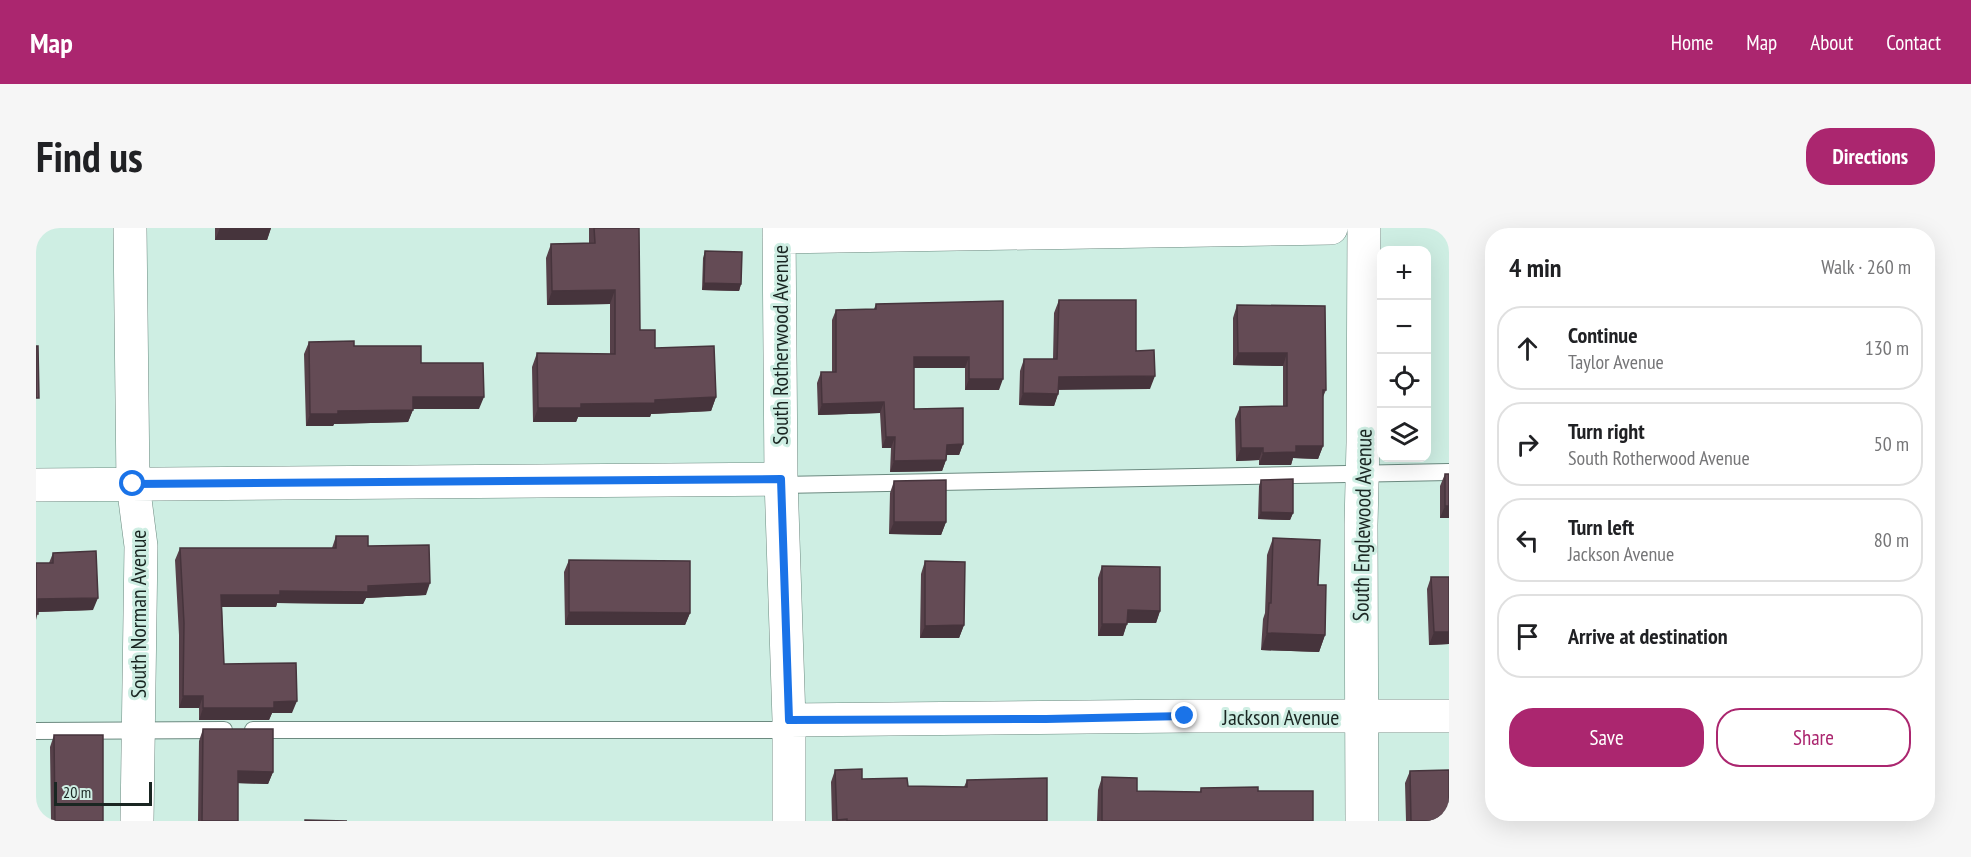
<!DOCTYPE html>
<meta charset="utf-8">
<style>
body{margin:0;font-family:"PT Sans Narrow",sans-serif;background:#f6f6f6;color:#202124}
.controls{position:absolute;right:18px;top:18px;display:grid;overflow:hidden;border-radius:12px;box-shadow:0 6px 24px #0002}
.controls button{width:54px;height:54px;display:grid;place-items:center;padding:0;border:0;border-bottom:2px solid #e0e0e0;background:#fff;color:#202124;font:30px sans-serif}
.scale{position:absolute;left:18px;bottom:15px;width:98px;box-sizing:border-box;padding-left:6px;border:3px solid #1a2622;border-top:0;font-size:16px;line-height:21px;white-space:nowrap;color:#1a2622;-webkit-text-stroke:4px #ceeee3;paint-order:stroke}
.stop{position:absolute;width:18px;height:18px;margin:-14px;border:4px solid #1a73e8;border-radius:50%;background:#fff}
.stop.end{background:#1a73e8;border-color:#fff;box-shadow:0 2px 6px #0008}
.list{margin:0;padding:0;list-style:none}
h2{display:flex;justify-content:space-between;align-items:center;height:78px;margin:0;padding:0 24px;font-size:26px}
h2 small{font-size:20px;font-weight:400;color:#757577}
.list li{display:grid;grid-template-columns:39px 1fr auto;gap:18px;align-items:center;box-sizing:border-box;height:84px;margin:0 12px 12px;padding:0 12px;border:2px solid #e0e0e0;border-radius:24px}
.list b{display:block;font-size:22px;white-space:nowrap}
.list p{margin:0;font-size:20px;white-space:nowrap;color:#757577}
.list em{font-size:20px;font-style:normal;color:#757577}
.actions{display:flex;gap:12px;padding:18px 24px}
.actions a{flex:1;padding:14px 0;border:2px solid #ab266f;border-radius:24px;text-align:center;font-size:21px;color:#ab266f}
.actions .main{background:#ab266f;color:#fff}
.icon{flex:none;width:33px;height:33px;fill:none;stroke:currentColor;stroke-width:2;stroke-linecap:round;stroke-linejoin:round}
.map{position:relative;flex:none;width:1413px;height:593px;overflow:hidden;border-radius:24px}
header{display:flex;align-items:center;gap:36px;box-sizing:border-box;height:84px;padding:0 30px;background:#ab266f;color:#fff}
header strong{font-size:28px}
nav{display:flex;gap:33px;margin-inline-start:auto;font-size:21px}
.intro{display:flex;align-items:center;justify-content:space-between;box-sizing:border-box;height:144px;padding:0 36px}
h1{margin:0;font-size:42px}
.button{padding:15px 27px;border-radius:24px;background:#ab266f;color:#fff;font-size:21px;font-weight:700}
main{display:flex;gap:36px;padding:0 36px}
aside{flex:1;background:#fff;border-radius:24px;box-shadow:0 6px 24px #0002}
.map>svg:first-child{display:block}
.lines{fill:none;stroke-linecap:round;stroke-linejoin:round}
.lane-casing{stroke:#6c8a80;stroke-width:18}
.street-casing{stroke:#6c8a80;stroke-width:34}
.lane{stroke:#fff;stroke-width:16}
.street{stroke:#fff;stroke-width:33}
.wall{fill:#564049}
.shaded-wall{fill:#46343c}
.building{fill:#644b55;stroke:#46343c;stroke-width:1.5}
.route{stroke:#1a73e8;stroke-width:8}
.labels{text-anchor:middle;stroke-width:6;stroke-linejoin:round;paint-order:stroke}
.street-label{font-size:22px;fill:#1a2622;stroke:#ceeee3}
</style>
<header>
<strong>Map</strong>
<nav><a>Home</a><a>Map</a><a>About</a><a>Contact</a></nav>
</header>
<div class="intro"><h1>Find us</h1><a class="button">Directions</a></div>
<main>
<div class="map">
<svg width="1413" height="593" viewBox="0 0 1413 593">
<rect width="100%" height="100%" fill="#ceeee3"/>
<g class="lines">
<g class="lane-casing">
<path id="lane" d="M 745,257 L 1413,244
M 217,502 L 753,502
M 0,503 L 188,502"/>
</g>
<g class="street-casing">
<path id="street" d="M 94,0 L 97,256 L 105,318 L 101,593
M 743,0 L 745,251 L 753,492 L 753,593
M 743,9 L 1295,0
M 0,257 L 745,251
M 753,492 L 1149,488 L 1413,488
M 1326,593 L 1325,297 L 1327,215 L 1328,0"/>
</g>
<use href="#lane" class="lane"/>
<use href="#street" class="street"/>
</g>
<path class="wall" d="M 179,0 L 235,0 L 231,12 L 179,12 Z
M 553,0 L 603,0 L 604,102 L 619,120 L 680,169 L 675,183 L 615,186 L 614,189 L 542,189 L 540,194 L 497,194 L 496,139 L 501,125 L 574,126 L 574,76 L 511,77 L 510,30 L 515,16 L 553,15 Z
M 669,23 L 705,56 L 703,63 L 666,62 L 667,30 Z
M 1023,72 L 1100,123 L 1114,161 L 1023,161 L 1022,166 L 1018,178 L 983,177 L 984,143 L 988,131 L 1017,131 L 1018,85 Z
M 967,73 L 963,162 L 929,162 L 929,140 L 878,140 L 878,181 L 927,216 L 923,227 L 910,227 L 910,232 L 906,243 L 854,244 L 855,220 L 846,220 L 844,185 L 782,187 L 781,155 L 785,144 L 796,144 L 796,92 L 800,82 L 838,81 L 840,76 Z
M 1201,77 L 1290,162 L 1287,169 L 1287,218 L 1282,231 L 1257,230 L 1255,237 L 1223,237 L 1223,232 L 1200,233 L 1199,191 L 1204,179 L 1247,178 L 1247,138 L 1197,137 L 1197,90 Z
M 273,114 L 318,118 L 385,135 L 443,181 L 377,181 L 372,194 L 298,196 L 297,198 L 270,198 L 268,126 Z
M 1409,246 L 1413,246 L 1413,290 L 1404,290 L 1404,258 Z
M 1225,252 L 1257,285 L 1254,292 L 1222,291 L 1223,258 Z
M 858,253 L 910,294 L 905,307 L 853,306 L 854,265 Z
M 300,308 L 332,318 L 390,367 L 330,370 L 327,376 L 241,375 L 240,379 L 186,379 L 188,436 L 256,485 L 236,485 L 233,492 L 163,492 L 163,480 L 143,480 L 143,407 L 139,332 L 144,320 L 296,320 Z
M 1237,310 L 1282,357 L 1289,407 L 1283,424 L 1225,422 L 1227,391 L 1229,385 L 1231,327 Z
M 17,325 L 57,382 L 2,384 L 0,392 L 0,335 L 13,335 Z
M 533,332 L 654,385 L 649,397 L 529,397 L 528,344 Z
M 889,333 L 928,397 L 923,410 L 884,410 L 885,346 Z
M 1066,338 L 1124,383 L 1120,395 L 1091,395 L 1087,408 L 1062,408 L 1062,350 Z
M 1395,349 L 1413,349 L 1413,416 L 1393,417 L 1391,361 Z
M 167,501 L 237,544 L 232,556 L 202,555 L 202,593 L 162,593 L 163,513 Z
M 18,507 L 67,593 L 15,593 L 14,519 Z
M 799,542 L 826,551 L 872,558 L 928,559 L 931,552 L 1011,593 L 796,593 L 795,554 Z
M 1374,543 L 1413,593 L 1370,593 L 1369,555 Z
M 1066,549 L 1101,563 L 1164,564 L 1165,560 L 1222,563 L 1277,593 L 1061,593 L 1062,562 Z"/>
<path class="shaded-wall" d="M 184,0 L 235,0 L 231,12 L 179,12 Z
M 668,55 L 705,56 L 703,63 L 666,62 Z
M 579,62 L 574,76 L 511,77 L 516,63 Z
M 1202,125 L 1251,125 L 1247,138 L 1197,137 Z
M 878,129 L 933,129 L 929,140 L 874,140 Z
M 1119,148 L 1114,161 L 1018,162 L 1023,149 Z
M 933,151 L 967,151 L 963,162 L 929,162 Z
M 987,165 L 1022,166 L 1018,178 L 983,177 Z
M 377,169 L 448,169 L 443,181 L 372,181 Z
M 680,169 L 675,183 L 615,186 L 614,189 L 542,189 L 540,194 L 497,194 L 502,180 L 545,176 Z
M 848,174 L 844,185 L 782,187 L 786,176 Z
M 377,182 L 372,194 L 298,196 L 297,198 L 270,198 L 274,186 L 302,183 Z
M 850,209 L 859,209 L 855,220 L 846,220 Z
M 927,216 L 923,227 L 907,227 L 911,217 Z
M 1260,218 L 1287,218 L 1282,231 L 1257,230 L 1255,237 L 1223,237 L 1227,225 Z
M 1205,220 L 1227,220 L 1223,232 L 1200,233 Z
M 910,232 L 906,243 L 854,244 L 858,233 Z
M 1409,278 L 1413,278 L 1413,290 L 1404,290 Z
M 1225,284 L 1257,285 L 1254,292 L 1222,291 Z
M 858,294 L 910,294 L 905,307 L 853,306 Z
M 394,355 L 390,367 L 330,370 L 327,376 L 241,375 L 240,379 L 181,379 L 185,367 Z
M 62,370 L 57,382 L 0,384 L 2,371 Z
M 1092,382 L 1124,383 L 1120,395 L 1087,394 Z
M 533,384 L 654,385 L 649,397 L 529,397 Z
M 1066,396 L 1091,396 L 1087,408 L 1062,408 Z
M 928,397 L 923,410 L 884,410 L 889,398 Z
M 1398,404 L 1413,404 L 1413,416 L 1393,417 Z
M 1231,405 L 1289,407 L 1283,424 L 1225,422 Z
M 147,468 L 167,468 L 163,480 L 143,480 Z
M 261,473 L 256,485 L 236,485 L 233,492 L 163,492 L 167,480 L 238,474 Z
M 202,543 L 237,544 L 232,556 L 197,555 Z"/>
<path class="building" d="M 558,0 L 603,0 L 604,102 L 619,102 L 619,120 L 678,118 L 680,169 L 619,172 L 619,175 L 545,176 L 545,180 L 502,180 L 501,125 L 579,126 L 579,62 L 516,63 L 515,16 L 559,15 Z
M 669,23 L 706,24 L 705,56 L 668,55 Z
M 1023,72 L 1100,72 L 1100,123 L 1118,122 L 1119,148 L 1023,149 L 1022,166 L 987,165 L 988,131 L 1021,131 Z
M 967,73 L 967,151 L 933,151 L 933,129 L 878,129 L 878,181 L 927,180 L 927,216 L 911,217 L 910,232 L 858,233 L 859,209 L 850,209 L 848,174 L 786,176 L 785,144 L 800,144 L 800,82 L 840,81 L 840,76 Z
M 1201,77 L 1289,78 L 1290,162 L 1287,162 L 1287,218 L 1260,218 L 1260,224 L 1227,225 L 1227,220 L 1205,220 L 1204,179 L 1251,178 L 1251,125 L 1202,125 Z
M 318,113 L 318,118 L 385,118 L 385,135 L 447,135 L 448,169 L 377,169 L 377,182 L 302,183 L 302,186 L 274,186 L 273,114 Z
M 0,118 L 2,118 L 3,170 L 0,170 Z
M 1409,246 L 1413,246 L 1413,278 L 1409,278 Z
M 1257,251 L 1257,285 L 1225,284 L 1225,252 Z
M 910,252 L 910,294 L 858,294 L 858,253 Z
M 300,308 L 332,308 L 332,318 L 393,317 L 394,355 L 332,358 L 332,364 L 244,363 L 244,367 L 185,367 L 188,436 L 260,435 L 261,473 L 238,474 L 238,480 L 167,480 L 167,468 L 147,468 L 148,395 L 144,320 L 300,320 Z
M 1237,310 L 1284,312 L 1282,357 L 1290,357 L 1289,407 L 1231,405 L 1233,375 L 1235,375 Z
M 60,323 L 62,370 L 2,371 L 2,386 L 0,386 L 0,335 L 17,335 L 17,325 Z
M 533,332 L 654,333 L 654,385 L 533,384 Z
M 889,333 L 929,334 L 928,397 L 889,398 Z
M 1066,338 L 1124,339 L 1124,383 L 1092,382 L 1091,396 L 1066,396 Z
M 1395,349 L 1413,349 L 1413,404 L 1398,404 Z
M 167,501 L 237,501 L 237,544 L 202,543 L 202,593 L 166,593 Z
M 18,507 L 67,507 L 67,593 L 19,593 Z
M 826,541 L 826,551 L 871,550 L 872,558 L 931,559 L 931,552 L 1011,550 L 1011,593 L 811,593 L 811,591 L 801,592 L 799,542 Z
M 1413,542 L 1413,593 L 1375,593 L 1374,543 Z
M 1066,549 L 1101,550 L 1101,563 L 1165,564 L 1165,560 L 1222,559 L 1222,563 L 1277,563 L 1277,593 L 1066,593 Z
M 269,592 L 311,593 L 269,593 Z"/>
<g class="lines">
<path class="route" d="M 97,256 L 745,251 L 753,492 L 1010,491 L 1149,488"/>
</g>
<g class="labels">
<g class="street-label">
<text transform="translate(744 117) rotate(-90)" y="8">South Rotherwood Avenue</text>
<text transform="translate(1326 297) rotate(-89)" y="8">South Englewood Avenue</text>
<text transform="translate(102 386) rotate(-90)" y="8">South Norman Avenue</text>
<text x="1245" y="497">Jackson Avenue</text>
</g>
</g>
</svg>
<div class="controls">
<button>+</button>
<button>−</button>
<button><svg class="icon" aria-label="locate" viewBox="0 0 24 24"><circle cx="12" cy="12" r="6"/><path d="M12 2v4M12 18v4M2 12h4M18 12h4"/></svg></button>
<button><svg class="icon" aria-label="layers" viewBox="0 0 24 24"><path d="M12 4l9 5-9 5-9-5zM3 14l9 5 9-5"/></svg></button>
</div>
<div class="scale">20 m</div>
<div class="stop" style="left:97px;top:256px"></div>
<div class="stop end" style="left:1149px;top:488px"></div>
</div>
<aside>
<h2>4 min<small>Walk · 260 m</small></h2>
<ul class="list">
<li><svg class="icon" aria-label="ahead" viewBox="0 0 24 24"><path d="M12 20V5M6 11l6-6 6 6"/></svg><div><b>Continue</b><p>Taylor Avenue</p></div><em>130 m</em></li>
<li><svg class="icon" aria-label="right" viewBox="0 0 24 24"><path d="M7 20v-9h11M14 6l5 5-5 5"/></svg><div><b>Turn right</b><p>South Rotherwood Avenue</p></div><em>50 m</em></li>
<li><svg class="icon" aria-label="left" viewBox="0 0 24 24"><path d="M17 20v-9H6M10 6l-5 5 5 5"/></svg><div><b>Turn left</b><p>Jackson Avenue</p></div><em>80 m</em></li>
<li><svg class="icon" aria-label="arrive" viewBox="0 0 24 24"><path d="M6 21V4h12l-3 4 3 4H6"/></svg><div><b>Arrive at destination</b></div></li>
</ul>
<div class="actions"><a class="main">Save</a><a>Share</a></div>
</aside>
</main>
